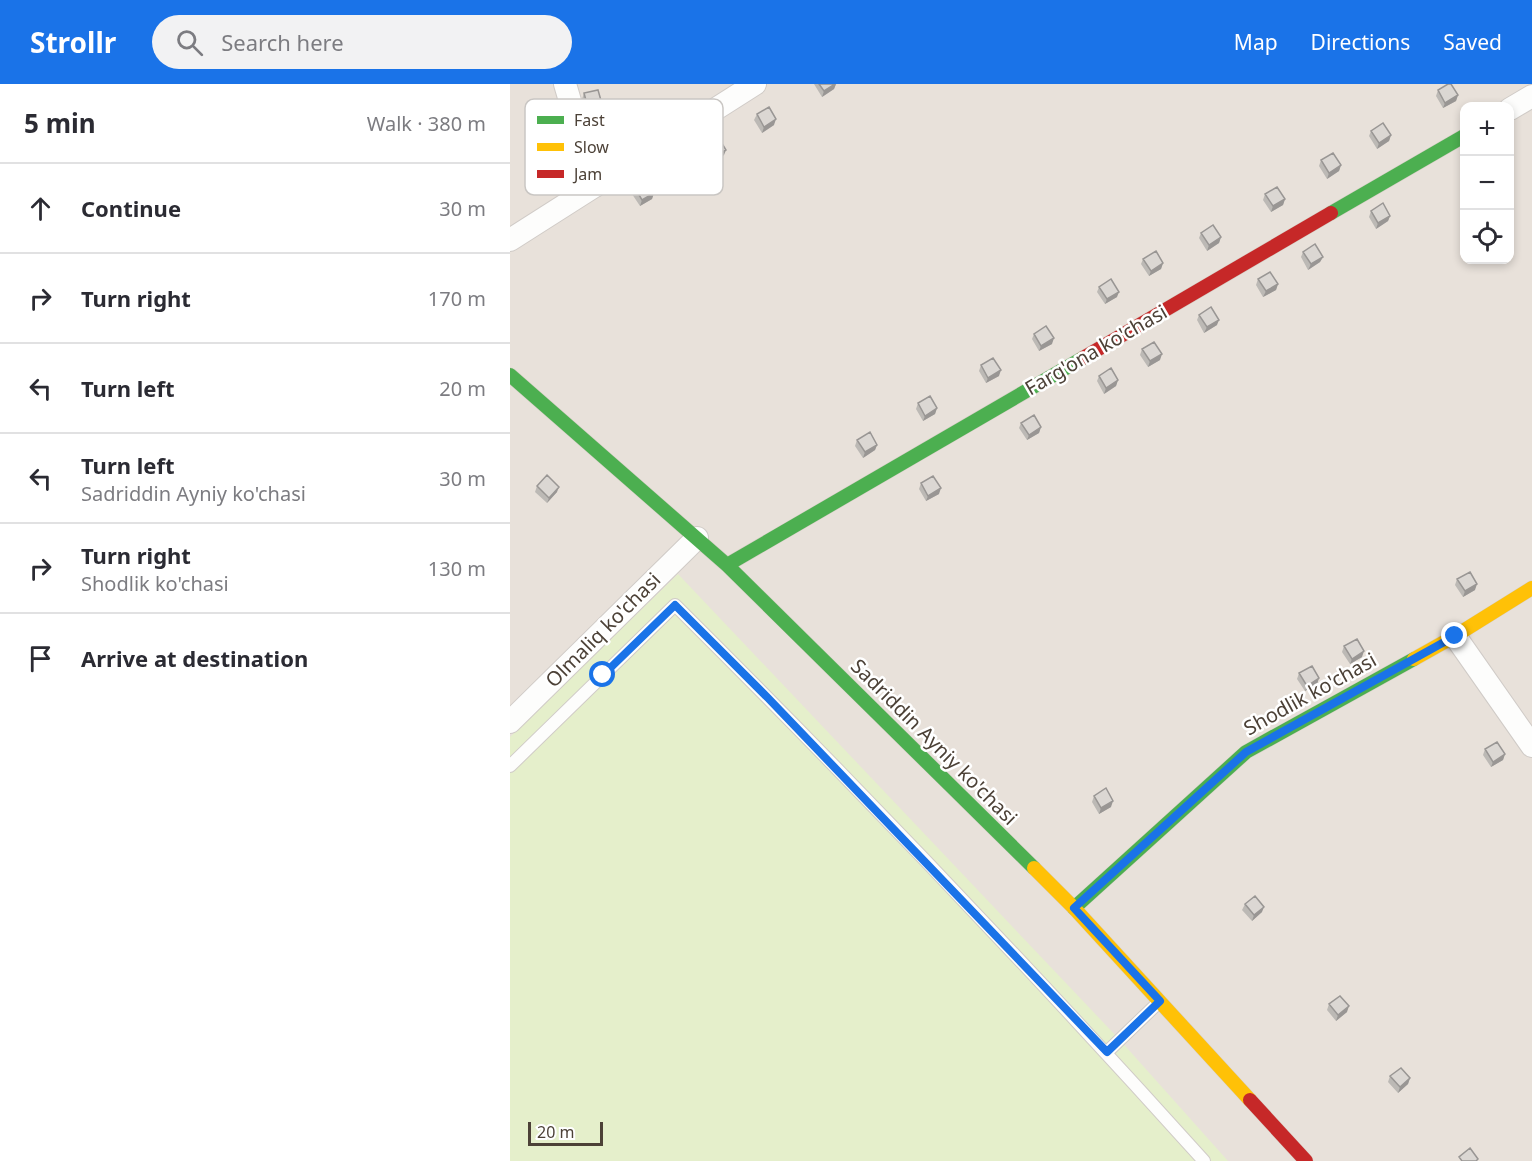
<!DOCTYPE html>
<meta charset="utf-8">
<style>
body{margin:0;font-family:"Noto Sans",sans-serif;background:#f2f2f3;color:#2b2b33}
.controls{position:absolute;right:18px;top:18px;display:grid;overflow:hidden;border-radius:12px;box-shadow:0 3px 9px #0003}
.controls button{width:54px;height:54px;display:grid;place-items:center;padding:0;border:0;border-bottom:2px solid #e1e1e2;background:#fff;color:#2b2b33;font:30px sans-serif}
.scale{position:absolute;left:18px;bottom:15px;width:75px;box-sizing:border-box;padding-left:6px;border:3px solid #4c4137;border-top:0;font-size:16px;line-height:21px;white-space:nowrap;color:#4c4137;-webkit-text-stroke:4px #fff;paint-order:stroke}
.stop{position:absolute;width:18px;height:18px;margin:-14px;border:4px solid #1a73e8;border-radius:50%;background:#fff}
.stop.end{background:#1a73e8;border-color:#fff;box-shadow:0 2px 6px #0008}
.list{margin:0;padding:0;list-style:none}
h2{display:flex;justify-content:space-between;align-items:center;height:78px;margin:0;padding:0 24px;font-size:26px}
h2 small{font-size:20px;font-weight:400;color:#7c7c81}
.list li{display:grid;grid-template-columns:39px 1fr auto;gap:18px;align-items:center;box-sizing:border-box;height:90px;padding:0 24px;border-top:2px solid #e1e1e2}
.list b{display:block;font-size:22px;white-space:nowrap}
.list p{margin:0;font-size:20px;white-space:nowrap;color:#7c7c81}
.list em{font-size:20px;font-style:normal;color:#7c7c81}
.icon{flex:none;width:33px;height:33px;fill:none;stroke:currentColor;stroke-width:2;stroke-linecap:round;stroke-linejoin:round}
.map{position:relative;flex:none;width:1022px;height:1077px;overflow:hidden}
header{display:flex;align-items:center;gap:36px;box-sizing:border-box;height:84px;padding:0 30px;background:#1a73e8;color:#fff}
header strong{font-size:28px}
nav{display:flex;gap:33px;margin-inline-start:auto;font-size:21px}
.search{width:420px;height:54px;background:#f2f2f3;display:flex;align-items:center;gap:15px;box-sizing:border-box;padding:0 21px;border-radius:33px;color:#7c7c81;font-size:22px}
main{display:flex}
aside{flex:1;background:#fff}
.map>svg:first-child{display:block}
.residential{fill:#e8e1da;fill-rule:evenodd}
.green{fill:#e5efcb}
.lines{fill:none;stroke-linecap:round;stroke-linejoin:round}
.lane-casing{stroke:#d0cbc7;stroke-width:14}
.street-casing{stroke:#d0cbc7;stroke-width:24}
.fast-casing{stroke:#d5cec5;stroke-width:15}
.slow-casing{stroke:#d5cec5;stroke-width:15}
.jam-casing{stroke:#d5cec5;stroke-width:15}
.lane{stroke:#fdfdfc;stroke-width:12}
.street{stroke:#fdfdfc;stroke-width:22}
.fast{stroke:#4caf50;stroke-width:14}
.slow{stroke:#ffc107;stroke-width:14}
.jam{stroke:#c62828;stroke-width:14}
.wall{fill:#bcb9b5}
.shaded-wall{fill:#999694}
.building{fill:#dbd7d3;stroke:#999694;stroke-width:1.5}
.route{stroke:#1a73e8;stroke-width:8}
.labels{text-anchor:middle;stroke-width:5;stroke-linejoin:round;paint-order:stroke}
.street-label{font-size:20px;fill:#4c4137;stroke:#fff}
.key{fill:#fff;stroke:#c9c6c3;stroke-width:1.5}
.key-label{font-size:16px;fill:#4c4137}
</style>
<header>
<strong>Strollr</strong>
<div class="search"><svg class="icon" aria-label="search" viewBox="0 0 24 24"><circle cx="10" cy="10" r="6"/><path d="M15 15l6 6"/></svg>Search here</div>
<nav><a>Map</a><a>Directions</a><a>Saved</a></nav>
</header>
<main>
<aside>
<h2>5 min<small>Walk · 380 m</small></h2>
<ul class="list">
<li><svg class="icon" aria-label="ahead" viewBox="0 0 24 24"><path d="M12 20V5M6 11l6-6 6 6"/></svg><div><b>Continue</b></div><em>30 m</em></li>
<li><svg class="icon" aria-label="right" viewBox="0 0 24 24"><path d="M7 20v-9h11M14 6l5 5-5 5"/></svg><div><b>Turn right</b></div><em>170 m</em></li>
<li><svg class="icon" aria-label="left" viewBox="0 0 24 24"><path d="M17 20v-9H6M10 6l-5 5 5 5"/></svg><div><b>Turn left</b></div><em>20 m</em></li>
<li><svg class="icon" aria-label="left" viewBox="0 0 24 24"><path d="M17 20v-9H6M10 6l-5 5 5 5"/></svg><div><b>Turn left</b><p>Sadriddin Ayniy ko'chasi</p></div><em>30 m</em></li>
<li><svg class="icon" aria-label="right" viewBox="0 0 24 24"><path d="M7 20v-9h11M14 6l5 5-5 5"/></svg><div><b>Turn right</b><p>Shodlik ko'chasi</p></div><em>130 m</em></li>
<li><svg class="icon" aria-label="arrive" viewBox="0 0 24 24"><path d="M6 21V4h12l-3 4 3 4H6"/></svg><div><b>Arrive at destination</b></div></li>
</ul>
</aside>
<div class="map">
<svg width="1022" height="1077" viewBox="0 0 1022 1077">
<rect width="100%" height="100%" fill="#f3f0ed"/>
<path class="residential" d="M 0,0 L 1022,0 L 1022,1077 L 0,1077 ZM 954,22 L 1000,22 L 1000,176 L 954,176 Z"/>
<path class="green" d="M 168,490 L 609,955 L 718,1077 L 0,1077 L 0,653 Z"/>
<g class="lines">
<g class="lane-casing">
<path id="lane" d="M 0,682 L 165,521 C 346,701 523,887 694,1077
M 597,968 L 649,918"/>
</g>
<g class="street-casing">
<path id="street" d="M 55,0 L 85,102
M 1000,25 L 1022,12
M 0,156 L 245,0
M 945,552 L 1022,662
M 0,638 L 187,454"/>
</g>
<g class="fast-casing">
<path id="fast" d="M 821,129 L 954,52
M 0,291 L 217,481 L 524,784
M 217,481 L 573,274
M 564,824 L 736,668 L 904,575"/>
</g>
<g class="slow-casing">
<path id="slow" d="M 904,575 L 945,552 L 1022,504
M 524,784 L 564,824 L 740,1016"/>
</g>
<g class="jam-casing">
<path id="jam" d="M 573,274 L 821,129
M 740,1016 L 796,1077"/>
</g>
<use href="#lane" class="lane"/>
<use href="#street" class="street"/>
<use href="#fast" class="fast"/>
<use href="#slow" class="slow"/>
<use href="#jam" class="jam"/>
</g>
<path class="wall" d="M 304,0 L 326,0 L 324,5 L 312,13 Z
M 928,6 L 948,11 L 946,17 L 933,24 L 926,12 Z
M 74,9 L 90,25 L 76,29 L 72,15 Z
M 247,30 L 264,41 L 252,49 L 244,36 Z
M 861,47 L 881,51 L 879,57 L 867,65 L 859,52 Z
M 196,61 L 214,71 L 202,79 L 194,67 Z
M 954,70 L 954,83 L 951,77 L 953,71 Z
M 811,76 L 831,81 L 829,87 L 817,95 L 809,82 Z
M 125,104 L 144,109 L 142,115 L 130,122 L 122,110 Z
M 755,110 L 775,115 L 773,121 L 761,128 L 753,116 Z
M 861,127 L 880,132 L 878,137 L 866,145 L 859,133 Z
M 691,149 L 711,153 L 709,159 L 697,167 L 689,154 Z
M 793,168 L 813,173 L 810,178 L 798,186 L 791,173 Z
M 633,175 L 653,179 L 651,185 L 639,192 L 631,180 Z
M 748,195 L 768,200 L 766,206 L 753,213 L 746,201 Z
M 589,203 L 607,213 L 595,220 L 587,208 Z
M 689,231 L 707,241 L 694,249 L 687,236 Z
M 524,250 L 542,260 L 529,267 L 522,255 Z
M 632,265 L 650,276 L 638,283 L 630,271 Z
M 471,281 L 489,292 L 476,299 L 469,287 Z
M 589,292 L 608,296 L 606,302 L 594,310 L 587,297 Z
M 408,319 L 427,324 L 425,330 L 413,337 L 406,325 Z
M 511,339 L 531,343 L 529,349 L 517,356 L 509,344 Z
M 347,356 L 367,361 L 365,366 L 353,374 L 345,362 Z
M 411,399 L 429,410 L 416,417 L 409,405 Z
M 27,402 L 47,408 L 37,419 L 25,408 Z
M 947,495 L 965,506 L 953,513 L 945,501 Z
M 834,562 L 852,573 L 840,580 L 832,568 Z
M 789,589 L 809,594 L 807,600 L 795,607 L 787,595 Z
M 975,665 L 995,670 L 993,676 L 981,683 L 973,671 Z
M 584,712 L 601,723 L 589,730 L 582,718 Z
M 735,820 L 752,828 L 742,837 L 732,826 Z
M 819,920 L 837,928 L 826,937 L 817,926 Z
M 880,992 L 900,994 L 898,1000 L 888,1009 L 878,998 Z"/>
<path class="shaded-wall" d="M 326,0 L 324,5 L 312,13 L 314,7 Z
M 948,11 L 946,17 L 933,24 L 935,19 Z
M 92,20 L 90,25 L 76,29 L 78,24 Z
M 266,35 L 264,41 L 252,49 L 254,43 Z
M 881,51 L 879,57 L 867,65 L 869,59 Z
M 216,66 L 214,71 L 202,79 L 204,73 Z
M 831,81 L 829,87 L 817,95 L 819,89 Z
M 144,109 L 142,115 L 130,122 L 132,116 Z
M 775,115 L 773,121 L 761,128 L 763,122 Z
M 880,132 L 878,137 L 866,145 L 868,139 Z
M 711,153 L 709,159 L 697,167 L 699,161 Z
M 813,173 L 810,178 L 798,186 L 801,180 Z
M 653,179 L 651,185 L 639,192 L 641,187 Z
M 768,200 L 766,206 L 753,213 L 756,207 Z
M 609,208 L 607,213 L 595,220 L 597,215 Z
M 709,236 L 707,241 L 694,249 L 697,243 Z
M 544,254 L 542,260 L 529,267 L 531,262 Z
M 652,270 L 650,276 L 638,283 L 640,277 Z
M 491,286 L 489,292 L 476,299 L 478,294 Z
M 608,296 L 606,302 L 594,310 L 596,304 Z
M 427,324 L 425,330 L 413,337 L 415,332 Z
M 531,343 L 529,349 L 517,356 L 519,351 Z
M 367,361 L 365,366 L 353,374 L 355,368 Z
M 49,403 L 47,408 L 37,419 L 39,414 Z
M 431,404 L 429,410 L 416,417 L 418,412 Z
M 967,500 L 965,506 L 953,513 L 955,507 Z
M 854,567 L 852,573 L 840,580 L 842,575 Z
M 809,594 L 807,600 L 795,607 L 797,602 Z
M 995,670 L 993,676 L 981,683 L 983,678 Z
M 603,717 L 601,723 L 589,730 L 591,724 Z
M 754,823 L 752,828 L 742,837 L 744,831 Z
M 839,922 L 837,928 L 826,937 L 828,931 Z
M 900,994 L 898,1000 L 888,1009 L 890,1003 Z"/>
<path class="building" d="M 309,0 L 325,0 L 314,7 Z
M 938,0 L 941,0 L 948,11 L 935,19 L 928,6 Z
M 88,6 L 92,20 L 78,24 L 74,9 Z
M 259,23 L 266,35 L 254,43 L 247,30 Z
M 873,39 L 881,51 L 869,59 L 861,47 Z
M 208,53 L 216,66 L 204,73 L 196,61 Z
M 823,69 L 831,81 L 819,89 L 811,76 Z
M 137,97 L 144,109 L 132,116 L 125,104 Z
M 767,103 L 775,115 L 763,122 L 755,110 Z
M 873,119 L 880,132 L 868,139 L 861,127 Z
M 703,141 L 711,153 L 699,161 L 691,149 Z
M 805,160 L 813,173 L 801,180 L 793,168 Z
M 646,167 L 653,179 L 641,187 L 633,175 Z
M 760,188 L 768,200 L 756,207 L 748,195 Z
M 601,195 L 609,208 L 597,215 L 589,203 Z
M 701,223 L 709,236 L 697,243 L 689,231 Z
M 536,242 L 544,254 L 531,262 L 524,250 Z
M 644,258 L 652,270 L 640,277 L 632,265 Z
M 483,274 L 491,286 L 478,294 L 471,281 Z
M 601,284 L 608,296 L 596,304 L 589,292 Z
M 420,312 L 427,324 L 415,332 L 408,319 Z
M 524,331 L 531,343 L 519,351 L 511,339 Z
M 360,348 L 367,361 L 355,368 L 347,356 Z
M 37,391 L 49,403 L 39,414 L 27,402 Z
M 423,392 L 431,404 L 418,412 L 411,399 Z
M 960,488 L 967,500 L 955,507 L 947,495 Z
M 847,555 L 854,567 L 842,575 L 834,562 Z
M 802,582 L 809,594 L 797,602 L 789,589 Z
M 987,658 L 995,670 L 983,678 L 975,665 Z
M 596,704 L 603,717 L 591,724 L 584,712 Z
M 745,812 L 754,823 L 744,831 L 735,820 Z
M 830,912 L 839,922 L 828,931 L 819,920 Z
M 891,984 L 900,994 L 890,1003 L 880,992 Z
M 960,1064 L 968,1075 L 966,1077 L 952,1077 L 949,1073 Z"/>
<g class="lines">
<path class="route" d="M 93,591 L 165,521 L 258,614 L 597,968 L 650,917 L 564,824 L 736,668 L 945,552"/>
</g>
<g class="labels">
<g class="street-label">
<text transform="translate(586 266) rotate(-30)" y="7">Farg'ona ko'chasi</text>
<text transform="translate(93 546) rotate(-45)" y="7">Olmaliq ko'chasi</text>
<text transform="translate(800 610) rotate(-29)" y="7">Shodlik ko'chasi</text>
<text transform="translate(424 658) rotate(45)" y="7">Sadriddin Ayniy ko'chasi</text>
</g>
</g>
<rect x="15" y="15" width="198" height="96" rx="9" class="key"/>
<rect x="27" y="32" width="27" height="8" fill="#4caf50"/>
<rect x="27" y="59" width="27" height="8" fill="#ffc107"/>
<rect x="27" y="86" width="27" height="8" fill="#c62828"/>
<g class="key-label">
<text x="64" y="42">Fast</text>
<text x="64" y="69">Slow</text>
<text x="64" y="96">Jam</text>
</g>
</svg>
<div class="controls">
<button>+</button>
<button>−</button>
<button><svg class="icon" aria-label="locate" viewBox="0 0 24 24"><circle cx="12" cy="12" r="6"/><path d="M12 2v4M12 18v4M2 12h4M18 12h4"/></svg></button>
</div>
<div class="scale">20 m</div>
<div class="stop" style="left:93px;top:591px"></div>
<div class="stop end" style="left:945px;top:552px"></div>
</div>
</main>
